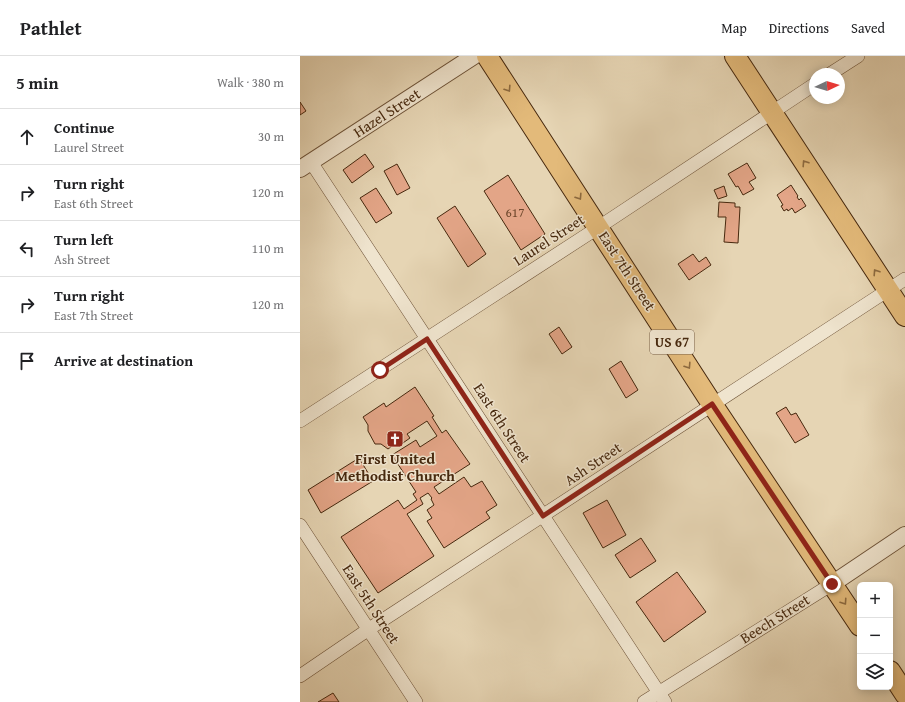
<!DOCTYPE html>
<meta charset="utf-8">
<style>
body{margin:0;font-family:"Gentium Book Plus",serif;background:#f2f2f2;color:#202124}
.controls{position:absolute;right:12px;bottom:12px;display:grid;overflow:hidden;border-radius:6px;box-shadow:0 2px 10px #0003}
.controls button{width:36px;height:36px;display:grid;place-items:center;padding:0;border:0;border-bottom:1px solid #e0e0e0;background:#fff;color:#202124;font:20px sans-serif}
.compass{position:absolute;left:509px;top:12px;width:36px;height:36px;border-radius:50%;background:#fff;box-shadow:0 2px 10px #0003;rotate:86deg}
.stop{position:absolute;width:12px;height:12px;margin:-9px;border:3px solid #8f2418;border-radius:50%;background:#fff}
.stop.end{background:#8f2418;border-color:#fff;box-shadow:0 1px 4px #0008}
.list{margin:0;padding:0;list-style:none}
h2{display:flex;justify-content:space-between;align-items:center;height:52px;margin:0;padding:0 16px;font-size:17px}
h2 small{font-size:13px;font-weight:400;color:#757577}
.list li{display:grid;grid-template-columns:26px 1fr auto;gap:12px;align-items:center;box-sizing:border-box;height:56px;padding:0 16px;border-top:1px solid #e0e0e0}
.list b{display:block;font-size:15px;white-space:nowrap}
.list p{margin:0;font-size:13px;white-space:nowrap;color:#757577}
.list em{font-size:13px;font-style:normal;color:#757577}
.icon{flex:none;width:22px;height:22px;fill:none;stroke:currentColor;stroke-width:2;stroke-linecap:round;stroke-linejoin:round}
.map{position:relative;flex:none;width:605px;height:646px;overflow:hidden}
header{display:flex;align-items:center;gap:24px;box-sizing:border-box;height:56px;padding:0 20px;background:#fff;border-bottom:1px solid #e0e0e0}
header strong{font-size:19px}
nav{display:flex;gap:22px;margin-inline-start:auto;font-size:14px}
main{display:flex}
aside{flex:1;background:#fff}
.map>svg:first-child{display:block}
.building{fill:#e3a587;stroke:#46280e}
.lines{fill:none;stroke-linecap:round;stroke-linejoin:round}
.minor-casing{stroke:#6e5338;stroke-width:14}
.tertiary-casing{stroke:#6e5338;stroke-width:18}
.primary-casing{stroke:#46280e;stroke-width:22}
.minor{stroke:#efe4ce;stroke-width:13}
.tertiary{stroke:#efe4ce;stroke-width:16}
.primary{stroke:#e3ba7a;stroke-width:20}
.oneway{stroke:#8d6a3f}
.route{stroke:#8f2418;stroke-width:5}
.labels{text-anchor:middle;stroke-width:3;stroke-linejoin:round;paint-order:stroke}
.number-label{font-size:13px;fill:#6d472c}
.shield{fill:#efe4ce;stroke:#796048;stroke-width:1}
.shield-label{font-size:14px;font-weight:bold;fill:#46280e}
.street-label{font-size:15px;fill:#46280e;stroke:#efe4ce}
.poi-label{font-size:15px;font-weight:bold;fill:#46280e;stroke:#efe4ce}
</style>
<header>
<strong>Pathlet</strong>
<nav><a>Map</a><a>Directions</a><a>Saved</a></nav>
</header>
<main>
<aside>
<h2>5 min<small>Walk · 380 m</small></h2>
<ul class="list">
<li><svg class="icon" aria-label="ahead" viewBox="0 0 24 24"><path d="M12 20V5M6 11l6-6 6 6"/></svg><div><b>Continue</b><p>Laurel Street</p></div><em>30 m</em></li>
<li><svg class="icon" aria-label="right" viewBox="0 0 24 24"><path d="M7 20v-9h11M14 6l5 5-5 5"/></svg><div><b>Turn right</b><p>East 6th Street</p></div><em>120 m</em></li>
<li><svg class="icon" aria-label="left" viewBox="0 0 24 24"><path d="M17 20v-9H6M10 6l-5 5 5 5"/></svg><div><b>Turn left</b><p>Ash Street</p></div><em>110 m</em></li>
<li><svg class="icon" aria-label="right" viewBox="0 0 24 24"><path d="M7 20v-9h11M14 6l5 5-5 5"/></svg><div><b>Turn right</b><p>East 7th Street</p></div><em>120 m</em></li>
<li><svg class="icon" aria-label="arrive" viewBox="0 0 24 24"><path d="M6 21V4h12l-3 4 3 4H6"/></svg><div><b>Arrive at destination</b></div></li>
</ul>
</aside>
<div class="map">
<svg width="605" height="646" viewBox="0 0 605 646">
<rect width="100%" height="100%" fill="#e6d5b4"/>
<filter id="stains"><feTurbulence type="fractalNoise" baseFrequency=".005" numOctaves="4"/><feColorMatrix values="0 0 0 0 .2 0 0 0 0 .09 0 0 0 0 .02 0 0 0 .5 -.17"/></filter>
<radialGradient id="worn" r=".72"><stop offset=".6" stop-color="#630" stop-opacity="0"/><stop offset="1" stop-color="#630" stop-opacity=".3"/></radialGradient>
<path class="building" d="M 0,46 L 6,55 L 0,59 Z
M 65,98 L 74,111 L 52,127 L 43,114 Z
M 447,107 L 456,122 L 449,126 L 454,133 L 443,139 L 438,130 L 436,131 L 428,118 Z
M 97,108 L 110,132 L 97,139 L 84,115 Z
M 208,119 L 245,178 L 221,194 L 184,135 Z
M 491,129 L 498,140 L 497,141 L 499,144 L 501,142 L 506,150 L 495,157 L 492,152 L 488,155 L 487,153 L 484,155 L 481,150 L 483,149 L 477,139 Z
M 424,130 L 427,140 L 418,143 L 414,134 Z
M 76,132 L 92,157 L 76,167 L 60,142 Z
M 419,146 L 435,147 L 435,151 L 440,151 L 438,187 L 424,186 L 426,161 L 418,161 Z
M 155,150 L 186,198 L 168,211 L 137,162 Z
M 393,198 L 399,206 L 406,201 L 411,209 L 389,224 L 378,208 Z
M 259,271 L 272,291 L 262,298 L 249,278 Z
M 321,305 L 338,334 L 326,342 L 309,313 Z
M 115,331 L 134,360 L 132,361 L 142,377 L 146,374 L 170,408 L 134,431 L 139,438 L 164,421 L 171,431 L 182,425 L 197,449 L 186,456 L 190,462 L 144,492 L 127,465 L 132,462 L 127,454 L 134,449 L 131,443 L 132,442 L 128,437 L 120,442 L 123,448 L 107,458 L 134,500 L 78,537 L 41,481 L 98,444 L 104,453 L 117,444 L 113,438 L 116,436 L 92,399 L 116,384 L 120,391 L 137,380 L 127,365 L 107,378 L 110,382 L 100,389 L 98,386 L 88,393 L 81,388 L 75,388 L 68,375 L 68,369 L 63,361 L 84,347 L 86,351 Z
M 486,351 L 491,359 L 496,357 L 509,379 L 495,387 L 476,357 Z
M 59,402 L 73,425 L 21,457 L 8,434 Z
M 307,444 L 326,479 L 303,492 L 283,457 Z
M 341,482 L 356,505 L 330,522 L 315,499 Z
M 377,516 L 406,556 L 364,586 L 336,546 Z
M 33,637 L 39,646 L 18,646 Z"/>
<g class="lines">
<g class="minor-casing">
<path id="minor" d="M 530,18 L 558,0
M 11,106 L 365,646
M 0,365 L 299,171 L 515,28
M 0,469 L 116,646
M 0,620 L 69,573 L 605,223
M 344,646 L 532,528"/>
</g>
<g class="tertiary-casing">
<path id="tertiary" d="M 0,113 L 174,0
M 532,528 L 605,479"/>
</g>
<g class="primary-casing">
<path id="primary" d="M 187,0 L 412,348 L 560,570
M 435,0 L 605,260
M 590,615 L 605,638"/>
</g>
<use href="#minor" class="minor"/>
<use href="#tertiary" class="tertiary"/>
<use href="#primary" class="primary"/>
</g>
<defs><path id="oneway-chevron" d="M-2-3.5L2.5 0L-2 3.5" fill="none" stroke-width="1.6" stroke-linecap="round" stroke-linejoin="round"/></defs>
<g class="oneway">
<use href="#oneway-chevron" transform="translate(208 33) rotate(57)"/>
<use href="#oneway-chevron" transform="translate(505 107) rotate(-123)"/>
<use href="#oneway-chevron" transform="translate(279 141) rotate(57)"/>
<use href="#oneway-chevron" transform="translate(576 216) rotate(-123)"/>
<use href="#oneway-chevron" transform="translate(388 310) rotate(57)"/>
<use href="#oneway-chevron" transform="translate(544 546) rotate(56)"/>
</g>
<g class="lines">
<path class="route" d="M 80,314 L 127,283 L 243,460 L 412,348 L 532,528"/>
</g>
<defs>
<g id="church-square" transform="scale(0.9)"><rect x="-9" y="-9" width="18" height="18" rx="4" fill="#8f2418" stroke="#efe4ce"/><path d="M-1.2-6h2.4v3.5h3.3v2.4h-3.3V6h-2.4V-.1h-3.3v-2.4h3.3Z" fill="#fff"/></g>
</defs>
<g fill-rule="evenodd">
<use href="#church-square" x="95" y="383"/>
</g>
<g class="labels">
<g class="number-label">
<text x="215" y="161">617</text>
</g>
<rect class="shield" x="350" y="274" width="44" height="24" rx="3"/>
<g class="shield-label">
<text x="372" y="291">US 67</text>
</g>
<g class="street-label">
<text transform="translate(87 57) rotate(-33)" y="5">Hazel Street</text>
<text transform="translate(249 184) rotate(-33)" y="5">Laurel Street</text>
<text transform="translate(327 215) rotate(57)" y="5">East 7th Street</text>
<text transform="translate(202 367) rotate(57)" y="5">East 6th Street</text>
<text transform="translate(293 408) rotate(-34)" y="5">Ash Street</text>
<text transform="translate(71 548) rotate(57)" y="5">East 5th Street</text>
<text transform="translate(475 563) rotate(-32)" y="5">Beech Street</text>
</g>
<g class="poi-label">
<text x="95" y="408">First United<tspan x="95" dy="17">Methodist Church</tspan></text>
</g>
</g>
<rect width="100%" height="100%" filter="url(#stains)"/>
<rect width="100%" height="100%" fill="url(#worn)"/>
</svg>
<div class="controls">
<button>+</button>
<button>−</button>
<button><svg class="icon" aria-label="layers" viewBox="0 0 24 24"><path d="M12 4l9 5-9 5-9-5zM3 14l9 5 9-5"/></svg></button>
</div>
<svg class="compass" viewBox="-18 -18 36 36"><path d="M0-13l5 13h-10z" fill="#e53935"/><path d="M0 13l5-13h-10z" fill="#757577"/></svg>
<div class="stop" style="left:80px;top:314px"></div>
<div class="stop end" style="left:532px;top:528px"></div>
</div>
</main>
